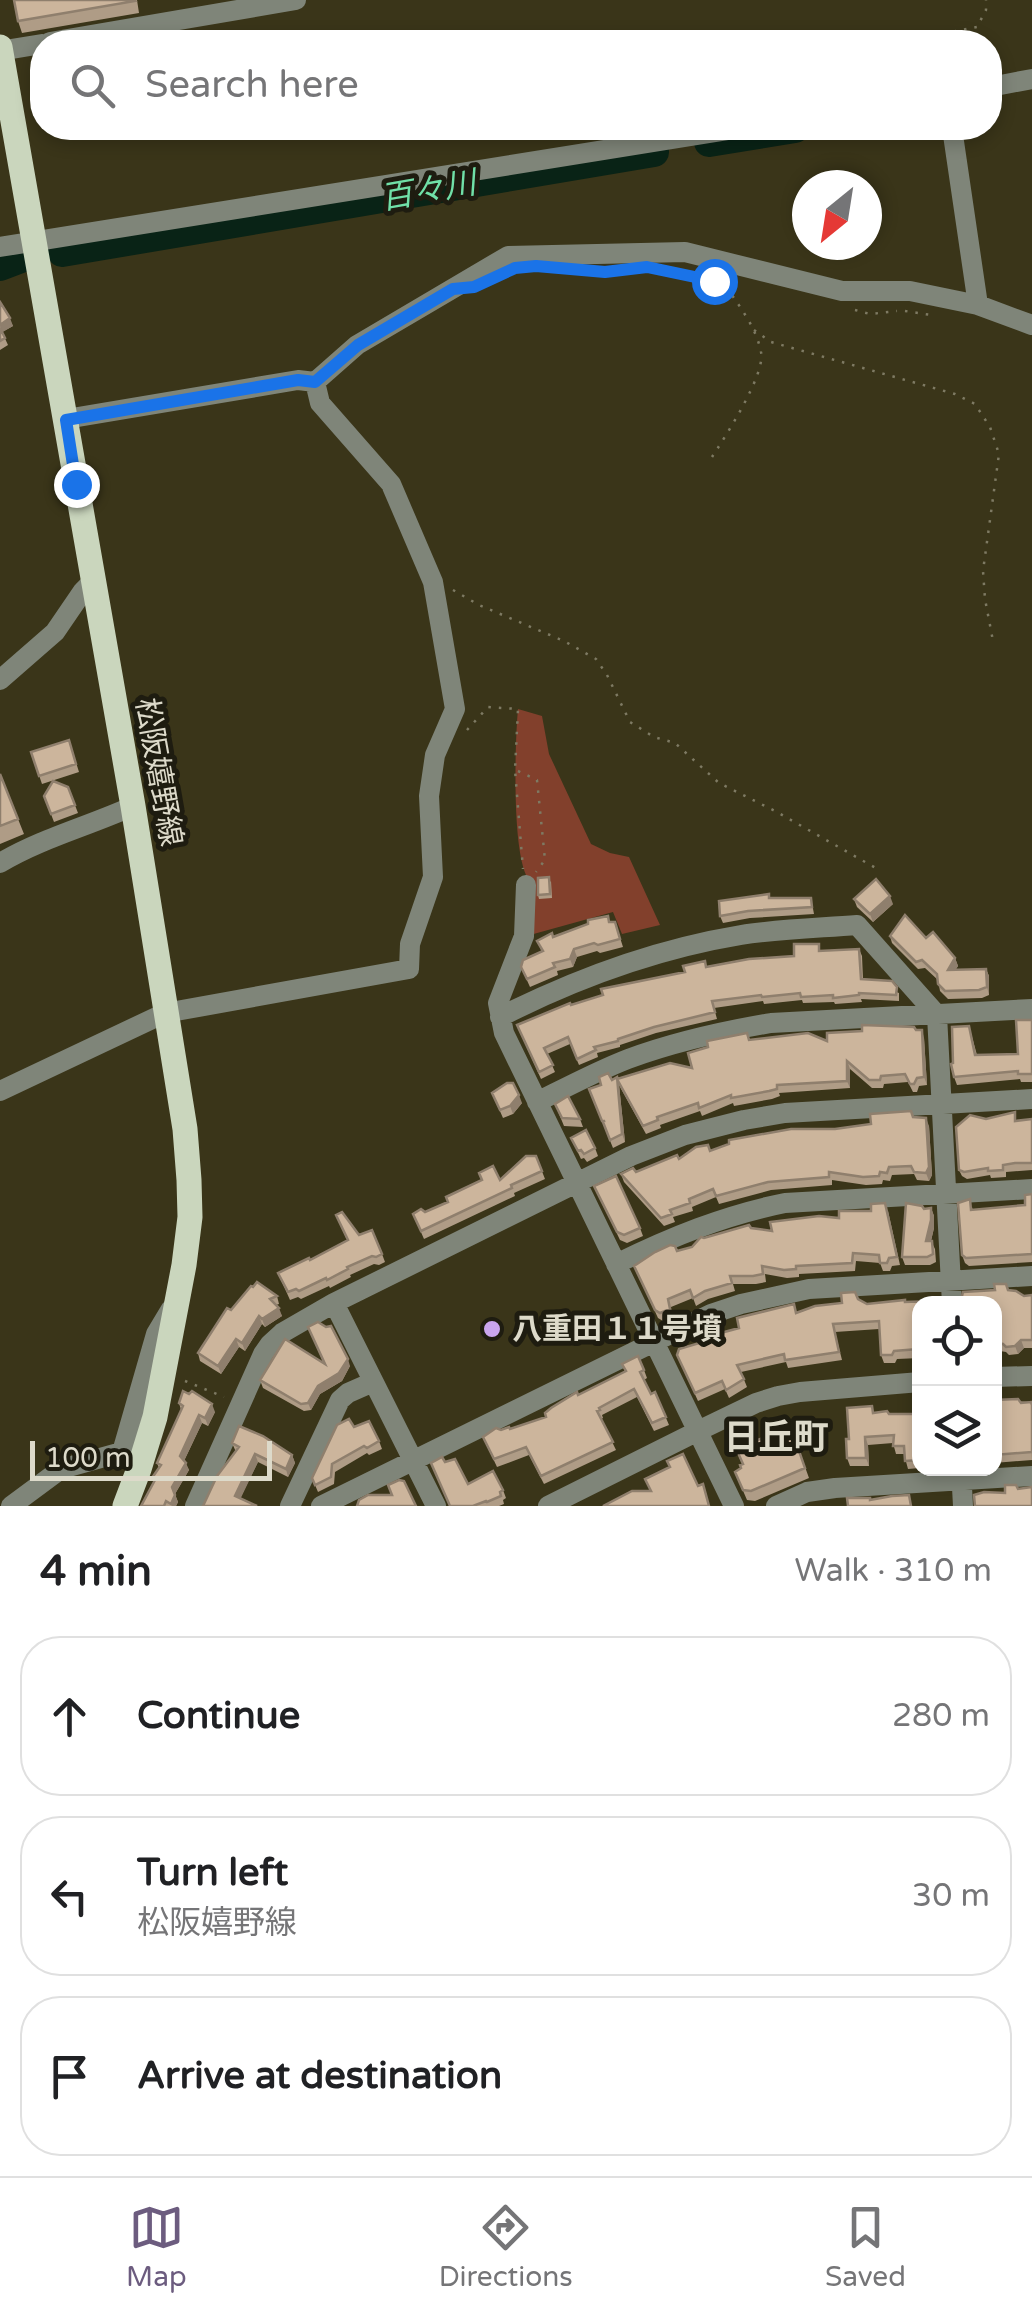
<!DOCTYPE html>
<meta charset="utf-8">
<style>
body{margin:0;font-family:"Varela Round","Noto Sans JP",sans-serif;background:#f6f6f6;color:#202124}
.controls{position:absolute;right:30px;bottom:30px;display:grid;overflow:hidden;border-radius:20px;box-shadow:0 5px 15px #0003}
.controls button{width:90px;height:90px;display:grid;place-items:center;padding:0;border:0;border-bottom:2px solid #e0e0e0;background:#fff;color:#202124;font:50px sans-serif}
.compass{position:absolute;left:792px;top:170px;width:90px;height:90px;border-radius:50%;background:#fff;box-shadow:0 5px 15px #0003;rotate:210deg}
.scale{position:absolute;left:30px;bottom:25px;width:242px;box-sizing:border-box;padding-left:10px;border:5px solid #dddaca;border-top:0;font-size:28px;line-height:35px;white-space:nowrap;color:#dddaca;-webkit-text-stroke:8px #1e1c10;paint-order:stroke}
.stop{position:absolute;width:30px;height:30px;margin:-22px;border:8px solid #1a73e8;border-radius:50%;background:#fff}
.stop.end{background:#1a73e8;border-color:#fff;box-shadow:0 2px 10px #0008}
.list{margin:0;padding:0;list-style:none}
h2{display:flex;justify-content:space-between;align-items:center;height:130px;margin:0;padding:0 40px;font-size:42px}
h2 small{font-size:32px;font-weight:400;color:#757577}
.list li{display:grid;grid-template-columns:65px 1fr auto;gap:30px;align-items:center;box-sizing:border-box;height:160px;margin:0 20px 20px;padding:0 20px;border:2px solid #e0e0e0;border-radius:40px}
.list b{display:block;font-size:38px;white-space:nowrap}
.list p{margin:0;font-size:32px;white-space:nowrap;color:#757577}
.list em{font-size:32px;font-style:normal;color:#757577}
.icon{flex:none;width:55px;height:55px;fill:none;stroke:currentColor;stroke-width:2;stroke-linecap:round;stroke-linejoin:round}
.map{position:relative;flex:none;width:1032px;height:1506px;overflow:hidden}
.search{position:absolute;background:#fff;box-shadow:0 5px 15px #0003;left:30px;right:30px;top:30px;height:110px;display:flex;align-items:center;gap:25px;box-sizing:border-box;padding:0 35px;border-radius:40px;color:#757577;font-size:38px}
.sheet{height:670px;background:#fff}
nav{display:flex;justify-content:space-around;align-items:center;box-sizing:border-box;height:140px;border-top:2px solid #e0e0e0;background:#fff;font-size:28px;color:#757577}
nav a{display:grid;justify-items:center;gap:5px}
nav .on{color:#6c5c7f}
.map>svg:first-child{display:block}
.green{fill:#82402c}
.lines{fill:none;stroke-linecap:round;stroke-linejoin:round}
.river{stroke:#092316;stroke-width:30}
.path{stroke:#7e7a63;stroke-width:2.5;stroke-dasharray:2.5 8;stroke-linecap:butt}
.minor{stroke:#7f8579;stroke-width:20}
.major{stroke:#cad6bd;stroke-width:25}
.wall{fill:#af9c86}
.shaded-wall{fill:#8f7f6d}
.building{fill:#ccb59c;stroke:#8f7f6d;stroke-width:2.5}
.route{stroke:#1a73e8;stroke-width:12}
.poi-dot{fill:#c9a5ee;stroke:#1e1c10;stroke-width:4}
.labels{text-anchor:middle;stroke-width:10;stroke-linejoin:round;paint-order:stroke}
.street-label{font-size:30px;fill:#dddaca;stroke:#1e1c10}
.poi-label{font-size:30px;font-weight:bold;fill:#dddaca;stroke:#1e1c10;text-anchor:start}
.water-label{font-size:32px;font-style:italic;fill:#70e0a8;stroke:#1e1c10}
.quarter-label{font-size:35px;font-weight:bold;fill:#dddaca;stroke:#1e1c10}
</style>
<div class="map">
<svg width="1032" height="1506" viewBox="0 0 1032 1506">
<rect width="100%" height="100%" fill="#3a3519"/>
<path class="green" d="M 518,709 L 542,716 L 549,754 L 591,844 L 610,853 L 629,857 L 660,925 L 622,934 L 613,912 L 530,935 L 530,881 C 511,861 515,740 518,709 Z"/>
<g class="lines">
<path class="river" d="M 709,142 L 795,128
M 62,252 L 654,152
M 0,266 L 21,258"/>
<path class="path" d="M 942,42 L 941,34 L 977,27 L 986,10 L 986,0
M 669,272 L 725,282
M 855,310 L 870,314 L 897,311
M 905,311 L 931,315
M 754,330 L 771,342 L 955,394 L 975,404 L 990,427 L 999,454 L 983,571 L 985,599 L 993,641
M 712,457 C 725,437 766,374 761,352 C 756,326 738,305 724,283
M 453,590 L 479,605 L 564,641 L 596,659 L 607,675 L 630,722 L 654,737 L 675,743 L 719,783 L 775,811 L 881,871
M 467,730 L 488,707 L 518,709 L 515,770 L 523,869
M 518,771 L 537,780 L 545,860 L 536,872
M 185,1381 L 224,1397"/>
<path class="minor" d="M 50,42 L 296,0
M 0,51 L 42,44
M 990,87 L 1032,79
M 952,128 L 978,305
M 0,247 L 741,128
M 66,419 L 298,380 L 315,382 L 357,345 L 508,256 L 685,252 L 842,291 L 910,291 L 978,305 L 1032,325
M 0,680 L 55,632 L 83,591 L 93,581
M 0,863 C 42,838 89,826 133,806
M 526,885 L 524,936 L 498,1003 L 504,1033 L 734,1506
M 500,1017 C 577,978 656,949 741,935 C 779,929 819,928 857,925 L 937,1015 L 952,1304
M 0,1091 L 165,1013 L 409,969 L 410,944 L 433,877 L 429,796 L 435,755 L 455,709 L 433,582 L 391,484 L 320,403 L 315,382
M 537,1102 C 567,1087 597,1071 628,1059 C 674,1042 723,1031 771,1023 L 1032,1009
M 616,1264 C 671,1237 725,1215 785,1203 L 1032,1189
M 334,1303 L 436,1506
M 994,1377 L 1032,1376
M 961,1468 L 963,1506
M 11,1506 L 61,1469 L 122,1452 L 156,1334 L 171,1309
M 195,1506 L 263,1354 L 270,1344 L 282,1333 L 334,1303 L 631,1156 L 685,1135 L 744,1120 L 785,1113 L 1032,1099
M 290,1506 L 340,1400 L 348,1393 L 373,1382
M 321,1506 L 711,1314 L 741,1304 L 809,1289 L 1032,1276
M 548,1506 L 698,1431 L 756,1403 L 778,1396 L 800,1392 L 920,1382
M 776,1506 L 807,1492 L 835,1488 L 1032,1476"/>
<path class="major" d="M 0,47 L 133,806 L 185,1129 L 189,1180 L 190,1217 L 184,1265 L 155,1417 L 139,1469 L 125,1506"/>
</g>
<path class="wall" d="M 137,0 L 139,13 L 22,33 L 18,21 Z
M 0,302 L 13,326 L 2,332 L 8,345 L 0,350 Z
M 69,740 L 79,772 L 42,784 L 31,752 Z
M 0,774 L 24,834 L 0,844 Z
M 68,787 L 78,813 L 54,822 L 44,796 Z
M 551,881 L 552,898 L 539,899 L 538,895 Z
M 769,894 L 770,898 L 811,898 L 814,914 L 750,918 L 723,923 L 720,916 Z
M 854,899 L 893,904 L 873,922 L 857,907 Z
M 609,922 L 615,922 L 623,947 L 600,953 L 597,951 L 577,957 L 573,967 L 557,971 L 558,975 L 530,987 L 521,967 L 542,952 L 537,941 Z
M 890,936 L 926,938 L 955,958 L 958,966 L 955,970 L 986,969 L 989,976 L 989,995 L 982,998 L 948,999 L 940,991 L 938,980 L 925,968 L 918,969 L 892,943 Z
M 859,949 L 862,956 L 863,979 L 899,993 L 899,1001 L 861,999 L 862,1002 L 835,1004 L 834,1002 L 803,1003 L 802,1000 L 764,1004 L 763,1001 L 714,1008 L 717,1019 L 656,1033 L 620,1045 L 620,1047 L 597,1053 L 598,1057 L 579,1065 L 570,1044 L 547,1054 L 555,1072 L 541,1079 L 517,1025 L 571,1005 L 706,967 L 794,956 L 821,951 Z
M 1032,1020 L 1032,1082 L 1021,1082 L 1020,1079 L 957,1085 L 954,1077 L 953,1063 L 969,1026 L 977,1055 L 1018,1054 Z
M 747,1033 L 750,1040 L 827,1041 L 924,1038 L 927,1085 L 919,1086 L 917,1092 L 913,1092 L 908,1082 L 884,1084 L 883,1088 L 872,1088 L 850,1069 L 850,1088 L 779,1093 L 780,1096 L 772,1099 L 734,1106 L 733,1103 L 702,1116 L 700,1111 L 660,1125 L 661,1128 L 646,1134 L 619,1085 L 625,1142 L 613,1148 L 589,1089 L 612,1080 L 692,1068 Z
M 492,1093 L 522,1103 L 513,1114 L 503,1118 Z
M 555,1104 L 580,1119 L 583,1127 L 564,1126 Z
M 913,1117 L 929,1126 L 932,1175 L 929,1181 L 917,1180 L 914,1174 L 892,1175 L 890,1181 L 883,1180 L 882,1184 L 866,1185 L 832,1180 L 832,1185 L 771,1190 L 719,1204 L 716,1197 L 692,1207 L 693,1211 L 673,1217 L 675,1222 L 664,1226 L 624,1182 L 621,1174 L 636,1172 L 710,1151 Z
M 1032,1119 L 1032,1170 L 1006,1172 L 1006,1177 L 991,1178 L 990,1175 L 967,1179 L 962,1176 L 959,1170 L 1018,1121 Z
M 571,1138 L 595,1148 L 598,1156 L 587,1162 L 584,1158 L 581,1159 Z
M 536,1156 L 545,1179 L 514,1193 L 515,1196 L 424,1239 L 413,1214 L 425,1212 L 500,1180 Z
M 594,1186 L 640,1228 L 643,1236 L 627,1243 L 620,1240 Z
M 1032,1194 L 1032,1262 L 969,1266 L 965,1263 L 962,1255 L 973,1207 L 973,1210 L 1025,1205 Z
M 931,1208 L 934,1216 L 934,1228 L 931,1241 L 935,1249 L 936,1262 L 930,1265 L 905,1265 L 902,1257 L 924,1209 Z
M 888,1211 L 900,1265 L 892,1266 L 890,1271 L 883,1271 L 880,1263 L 856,1261 L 855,1271 L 799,1274 L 799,1277 L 787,1278 L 765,1274 L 766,1282 L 756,1284 L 733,1284 L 735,1291 L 708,1299 L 696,1306 L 693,1298 L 671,1307 L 672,1317 L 663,1321 L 658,1318 L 634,1266 L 692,1247 L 704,1238 L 751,1228 L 772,1231 L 839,1218 Z
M 336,1215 L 382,1254 L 385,1262 L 379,1265 L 374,1264 L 350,1275 L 351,1277 L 330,1288 L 329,1286 L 301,1299 L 298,1297 L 290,1300 L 278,1273 L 310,1260 L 347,1240 Z
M 1006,1284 L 1009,1291 L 1024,1296 L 1032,1295 L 1032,1348 L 1024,1348 L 1018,1354 L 1009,1355 L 1006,1352 L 1000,1351 L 997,1343 L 994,1321 L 995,1290 Z
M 277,1296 L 279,1304 L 276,1305 L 282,1316 L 265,1327 L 262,1324 L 245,1351 L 239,1347 L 221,1374 L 200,1361 L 198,1353 L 231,1310 Z
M 858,1299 L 867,1304 L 905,1302 L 920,1304 L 920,1358 L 897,1359 L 895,1363 L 884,1363 L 881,1355 L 879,1329 L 835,1332 L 842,1360 L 788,1368 L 786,1362 L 741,1372 L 747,1387 L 729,1398 L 725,1389 L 698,1401 L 677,1355 L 717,1334 L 797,1313 Z
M 308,1327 L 350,1366 L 342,1381 L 320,1394 L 311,1410 L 304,1411 L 263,1388 L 260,1380 L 324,1364 Z
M 622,1364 L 644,1370 L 647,1378 L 644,1380 L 651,1394 L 655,1392 L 669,1425 L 654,1431 L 637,1397 L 602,1415 L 603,1418 L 601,1419 L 616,1450 L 544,1484 L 529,1455 L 497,1467 L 483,1437 L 546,1417 L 578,1395 L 625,1372 Z
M 994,1400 L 1031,1402 L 1032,1460 L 994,1463 Z
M 179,1403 L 215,1412 L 208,1426 L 202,1423 L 184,1461 L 189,1470 L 175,1494 L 178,1502 L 176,1506 L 141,1506 L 154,1483 L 152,1478 L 159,1468 L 157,1463 L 181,1410 Z
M 875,1413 L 889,1414 L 920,1414 L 920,1468 L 908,1469 L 904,1454 L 896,1454 L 893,1443 L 868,1445 L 869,1466 L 850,1466 L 847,1458 L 849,1439 Z
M 354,1427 L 379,1441 L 382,1449 L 369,1455 L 367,1453 L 335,1472 L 334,1484 L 318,1492 L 312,1478 Z
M 727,1428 L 752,1442 L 791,1428 L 809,1478 L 755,1501 L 747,1500 L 735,1472 L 741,1468 L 742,1464 Z
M 232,1443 L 292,1455 L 295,1463 L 288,1477 L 258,1462 L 240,1498 L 203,1506 L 236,1452 Z
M 468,1484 L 503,1490 L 506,1498 L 503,1500 L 504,1504 L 499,1506 L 450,1506 Z"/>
<path class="shaded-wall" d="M 10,318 L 13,326 L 1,333 L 0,325 Z
M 890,896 L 893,904 L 873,922 L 870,914 Z
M 574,949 L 577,957 L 573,967 L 570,959 Z
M 955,958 L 958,966 L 951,978 L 948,970 Z
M 986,969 L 989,976 L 989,995 L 987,987 Z
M 922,1030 L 924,1038 L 927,1085 L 924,1077 Z
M 847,1061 L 850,1069 L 850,1088 L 847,1081 Z
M 617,1077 L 619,1085 L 625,1142 L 622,1134 Z
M 519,1095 L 522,1103 L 513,1114 L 510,1106 Z
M 926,1118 L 929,1126 L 932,1175 L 929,1181 L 926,1173 Z
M 931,1208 L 934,1216 L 934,1228 L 929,1249 L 926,1241 Z
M 279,1308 L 282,1316 L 265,1327 L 262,1319 Z
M 259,1316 L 262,1324 L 245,1351 L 242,1343 Z
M 236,1339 L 239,1347 L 221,1374 L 218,1366 Z
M 1021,1340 L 1024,1348 L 1018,1354 L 1015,1346 Z
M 348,1359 L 350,1366 L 342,1381 L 320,1394 L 311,1410 L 308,1403 L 318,1386 Z
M 212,1404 L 215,1412 L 208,1426 L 205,1418 Z
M 199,1415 L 202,1423 L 183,1463 L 180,1456 Z
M 865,1437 L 868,1445 L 869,1466 L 866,1458 Z
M 255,1454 L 258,1462 L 238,1504 L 235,1496 Z
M 292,1455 L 295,1463 L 288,1477 L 286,1469 Z
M 186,1463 L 189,1470 L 175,1494 L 172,1487 Z
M 175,1495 L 178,1502 L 176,1506 L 172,1506 L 171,1504 Z"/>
<path class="building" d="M 14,0 L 134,0 L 135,1 L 18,21 Z
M 0,302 L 10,318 L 0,325 Z
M 0,328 L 5,338 L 0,341 Z
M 69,740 L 76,764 L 39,776 L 31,752 Z
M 0,774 L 18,819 L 0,826 Z
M 53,781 L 68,787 L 75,805 L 51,814 L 44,796 Z
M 549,877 L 550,894 L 538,895 L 538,878 Z
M 876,879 L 890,896 L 870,914 L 854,899 Z
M 769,894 L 769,898 L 811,898 L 812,907 L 748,911 L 720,916 L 719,901 Z
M 905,915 L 926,938 L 933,932 L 955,958 L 948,970 L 986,969 L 987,987 L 979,990 L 945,991 L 938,984 L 937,974 L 922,960 L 916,962 L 890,936 Z
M 608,916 L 609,922 L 615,922 L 620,939 L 598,945 L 594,943 L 574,949 L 570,959 L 553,963 L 555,967 L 527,979 L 521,967 L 523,960 L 543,951 L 537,941 L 552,933 L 553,937 L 588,924 L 588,920 Z
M 794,944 L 819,944 L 819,951 L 859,949 L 861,979 L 892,981 L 897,987 L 896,995 L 859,993 L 859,995 L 833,998 L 833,995 L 801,997 L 800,993 L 762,997 L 761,995 L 712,1001 L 715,1012 L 654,1027 L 618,1039 L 618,1041 L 594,1047 L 596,1050 L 577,1059 L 568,1037 L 544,1048 L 553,1065 L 539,1072 L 517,1025 L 570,1003 L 571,1005 L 603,995 L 601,989 L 685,972 L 683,966 L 705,961 L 706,967 L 749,959 L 794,956 Z
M 1016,1020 L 1032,1020 L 1032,1074 L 1018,1074 L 1018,1071 L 954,1077 L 951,1064 L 953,1063 L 952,1027 L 969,1026 L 975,1055 L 1018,1054 Z
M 862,1025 L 914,1027 L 916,1030 L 922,1030 L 924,1077 L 917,1078 L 914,1084 L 910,1084 L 905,1074 L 881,1076 L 880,1080 L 869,1080 L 847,1061 L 847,1081 L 777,1085 L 777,1089 L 769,1091 L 731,1098 L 731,1095 L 699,1108 L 698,1103 L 657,1117 L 658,1120 L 643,1126 L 617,1079 L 670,1063 L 692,1068 L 688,1053 L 708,1047 L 707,1041 L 747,1033 L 749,1040 L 808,1033 L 827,1041 L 827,1033 L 862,1031 Z
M 608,1073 L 612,1080 L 617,1077 L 622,1134 L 610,1140 L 603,1122 L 605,1121 L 602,1121 L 589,1089 L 601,1085 L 599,1077 Z
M 507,1083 L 513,1083 L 519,1095 L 510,1106 L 500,1110 L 492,1093 Z
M 568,1096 L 580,1119 L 562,1118 L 555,1104 Z
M 911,1111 L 913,1117 L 926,1118 L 929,1167 L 926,1173 L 914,1172 L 911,1166 L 889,1167 L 887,1173 L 880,1172 L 879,1176 L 863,1177 L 829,1172 L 829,1177 L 768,1182 L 716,1196 L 713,1189 L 689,1199 L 690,1203 L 670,1210 L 672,1214 L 661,1218 L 621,1174 L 633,1168 L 636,1172 L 677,1155 L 679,1159 L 696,1147 L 708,1145 L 710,1151 L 729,1144 L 729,1140 L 791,1129 L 835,1129 L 871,1124 L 870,1114 Z
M 1015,1112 L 1015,1121 L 1032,1119 L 1032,1163 L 1015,1163 L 1003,1165 L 1003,1170 L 988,1171 L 988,1168 L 964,1172 L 959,1170 L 956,1127 L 970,1115 L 986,1119 Z
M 586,1130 L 595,1148 L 584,1154 L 581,1150 L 578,1151 L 571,1138 Z
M 526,1156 L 536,1156 L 542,1171 L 511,1185 L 512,1188 L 421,1231 L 413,1214 L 421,1209 L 425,1212 L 448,1202 L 446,1197 L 482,1180 L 479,1173 L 493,1166 L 500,1180 Z
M 616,1176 L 640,1228 L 624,1235 L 617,1232 L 594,1186 Z
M 1032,1194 L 1032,1254 L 966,1258 L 962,1255 L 958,1203 L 970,1199 L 971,1210 L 1025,1205 L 1025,1195 Z
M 885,1203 L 897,1257 L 889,1258 L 887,1263 L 880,1263 L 879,1255 L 853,1253 L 852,1263 L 796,1266 L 796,1269 L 784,1270 L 762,1266 L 763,1274 L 753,1276 L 730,1276 L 732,1283 L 705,1291 L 693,1298 L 690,1290 L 668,1299 L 670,1309 L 660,1313 L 655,1310 L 634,1266 L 655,1252 L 670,1245 L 675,1246 L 677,1251 L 692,1247 L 701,1237 L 704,1238 L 749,1225 L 751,1228 L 772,1231 L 770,1222 L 819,1216 L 839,1218 L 839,1211 L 871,1211 L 871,1204 Z
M 906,1203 L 922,1206 L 924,1209 L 931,1208 L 931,1220 L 926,1241 L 932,1241 L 933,1254 L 927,1257 L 902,1257 Z
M 342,1212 L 359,1235 L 372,1230 L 382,1254 L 376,1257 L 372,1256 L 347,1267 L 348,1269 L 327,1280 L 326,1278 L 299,1291 L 296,1289 L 288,1292 L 278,1273 L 309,1258 L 310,1260 L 348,1240 L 336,1215 Z
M 257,1282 L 277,1296 L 270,1299 L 279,1308 L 262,1319 L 259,1316 L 242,1343 L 236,1339 L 218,1366 L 198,1353 L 227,1308 L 231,1310 L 251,1286 L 253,1287 Z
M 994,1284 L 1006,1284 L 1008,1290 L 1016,1291 L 1024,1296 L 1032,1295 L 1032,1340 L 1021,1340 L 1015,1346 L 1006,1347 L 1003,1344 L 997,1343 L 994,1304 L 960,1304 L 963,1292 L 995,1290 Z
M 855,1292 L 858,1299 L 867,1304 L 905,1300 L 905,1302 L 936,1301 L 939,1304 L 920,1304 L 920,1354 L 918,1349 L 894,1351 L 892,1355 L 881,1355 L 879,1321 L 833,1324 L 839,1352 L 785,1360 L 784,1354 L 737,1365 L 744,1379 L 726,1390 L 722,1381 L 695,1393 L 677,1355 L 679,1349 L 703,1342 L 699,1332 L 715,1330 L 717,1334 L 739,1328 L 737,1318 L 794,1304 L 796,1313 L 815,1306 L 842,1303 L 841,1293 Z
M 318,1322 L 326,1327 L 331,1326 L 348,1359 L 339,1373 L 318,1386 L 308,1403 L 301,1404 L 260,1380 L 285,1339 L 325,1364 L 308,1327 Z
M 638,1356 L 644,1370 L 640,1372 L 651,1394 L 655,1392 L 666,1417 L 652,1423 L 634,1389 L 599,1408 L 600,1410 L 597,1411 L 613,1442 L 541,1476 L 526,1447 L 494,1459 L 483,1437 L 496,1428 L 501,1430 L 509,1427 L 510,1429 L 546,1417 L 545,1413 L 551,1408 L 577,1392 L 578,1395 L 626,1371 L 622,1364 Z
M 183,1391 L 189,1394 L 192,1391 L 212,1404 L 205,1418 L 199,1415 L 180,1456 L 186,1463 L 172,1487 L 175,1495 L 171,1504 L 166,1501 L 164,1506 L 141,1506 L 155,1480 L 152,1478 L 161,1465 L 157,1463 L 183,1406 L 179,1403 Z
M 1018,1399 L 1021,1403 L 1031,1402 L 1032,1405 L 1032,1452 L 994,1455 L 994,1400 Z
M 872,1406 L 873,1413 L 887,1411 L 889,1414 L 920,1414 L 920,1460 L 905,1461 L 904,1446 L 893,1446 L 894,1435 L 865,1437 L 866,1458 L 847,1458 L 846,1439 L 849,1439 L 847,1408 Z
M 349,1419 L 354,1427 L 369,1421 L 379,1441 L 367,1448 L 364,1446 L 332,1464 L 331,1477 L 315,1485 L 312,1478 L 337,1425 Z
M 743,1421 L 752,1442 L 791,1428 L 805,1468 L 751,1491 L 743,1490 L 735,1472 L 741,1468 L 740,1465 L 743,1464 L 727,1428 Z
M 239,1426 L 263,1436 L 292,1455 L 286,1469 L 255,1454 L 235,1496 L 257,1506 L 203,1506 L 217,1476 L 239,1447 L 232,1443 Z
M 683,1454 L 698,1486 L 703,1484 L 709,1506 L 603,1506 L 632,1491 L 651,1491 L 645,1479 L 670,1467 L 667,1461 Z
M 442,1457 L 445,1462 L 455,1459 L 468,1484 L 493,1471 L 503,1490 L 500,1492 L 501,1496 L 487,1502 L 486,1501 L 473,1506 L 450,1506 L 431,1463 Z
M 399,1480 L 404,1481 L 416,1506 L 357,1506 L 359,1500 L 368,1495 L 392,1495 L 388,1485 Z
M 1005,1485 L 1016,1485 L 1018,1489 L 1032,1487 L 1032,1506 L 975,1506 L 974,1495 L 984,1492 L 1005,1493 Z
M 909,1495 L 911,1506 L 848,1506 L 847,1498 L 870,1498 L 870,1500 L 892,1496 Z"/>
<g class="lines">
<path class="route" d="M 76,484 L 66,420 L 298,380 L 315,382 L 358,345 L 453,289 L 474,287 L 515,268 L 536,266 L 605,272 L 647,267 L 714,281"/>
</g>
<circle class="poi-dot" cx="492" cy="1329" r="10"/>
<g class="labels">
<g class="street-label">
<text transform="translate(159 772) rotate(80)" y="10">松阪嬉野線</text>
</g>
<g class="poi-label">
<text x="512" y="1339">八重田１１号墳</text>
</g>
<g class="water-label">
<text transform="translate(428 190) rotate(-10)" y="11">百々川</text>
</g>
<g class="quarter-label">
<text x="776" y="1449">日丘町</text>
</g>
</g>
</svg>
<div class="controls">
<button><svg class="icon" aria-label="locate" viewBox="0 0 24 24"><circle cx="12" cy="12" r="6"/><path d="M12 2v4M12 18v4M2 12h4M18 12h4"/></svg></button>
<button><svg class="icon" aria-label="layers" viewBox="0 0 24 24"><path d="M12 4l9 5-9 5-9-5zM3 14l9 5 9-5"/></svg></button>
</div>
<svg class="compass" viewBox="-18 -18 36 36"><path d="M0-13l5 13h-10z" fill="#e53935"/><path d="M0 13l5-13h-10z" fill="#757577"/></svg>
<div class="scale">100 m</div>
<div class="stop" style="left:714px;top:281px"></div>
<div class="stop end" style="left:76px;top:484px"></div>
<div class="search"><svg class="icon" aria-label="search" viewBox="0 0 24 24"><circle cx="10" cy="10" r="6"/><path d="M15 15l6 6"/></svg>Search here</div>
</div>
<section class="sheet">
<h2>4 min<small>Walk · 310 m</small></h2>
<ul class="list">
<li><svg class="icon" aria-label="ahead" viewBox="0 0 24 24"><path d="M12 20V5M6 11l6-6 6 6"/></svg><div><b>Continue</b></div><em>280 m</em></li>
<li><svg class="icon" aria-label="left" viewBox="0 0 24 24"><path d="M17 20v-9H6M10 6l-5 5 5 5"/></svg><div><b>Turn left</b><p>松阪嬉野線</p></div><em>30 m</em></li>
<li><svg class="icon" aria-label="arrive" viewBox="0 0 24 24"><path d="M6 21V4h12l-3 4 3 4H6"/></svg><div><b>Arrive at destination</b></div></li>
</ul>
</section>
<nav>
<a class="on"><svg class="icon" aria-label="map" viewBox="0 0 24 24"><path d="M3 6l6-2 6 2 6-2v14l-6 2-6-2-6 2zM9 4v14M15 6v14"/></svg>Map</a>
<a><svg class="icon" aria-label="directions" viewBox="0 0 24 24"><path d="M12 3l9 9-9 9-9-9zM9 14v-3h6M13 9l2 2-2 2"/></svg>Directions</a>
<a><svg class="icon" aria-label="saved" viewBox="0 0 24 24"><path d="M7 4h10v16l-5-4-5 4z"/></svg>Saved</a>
</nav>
